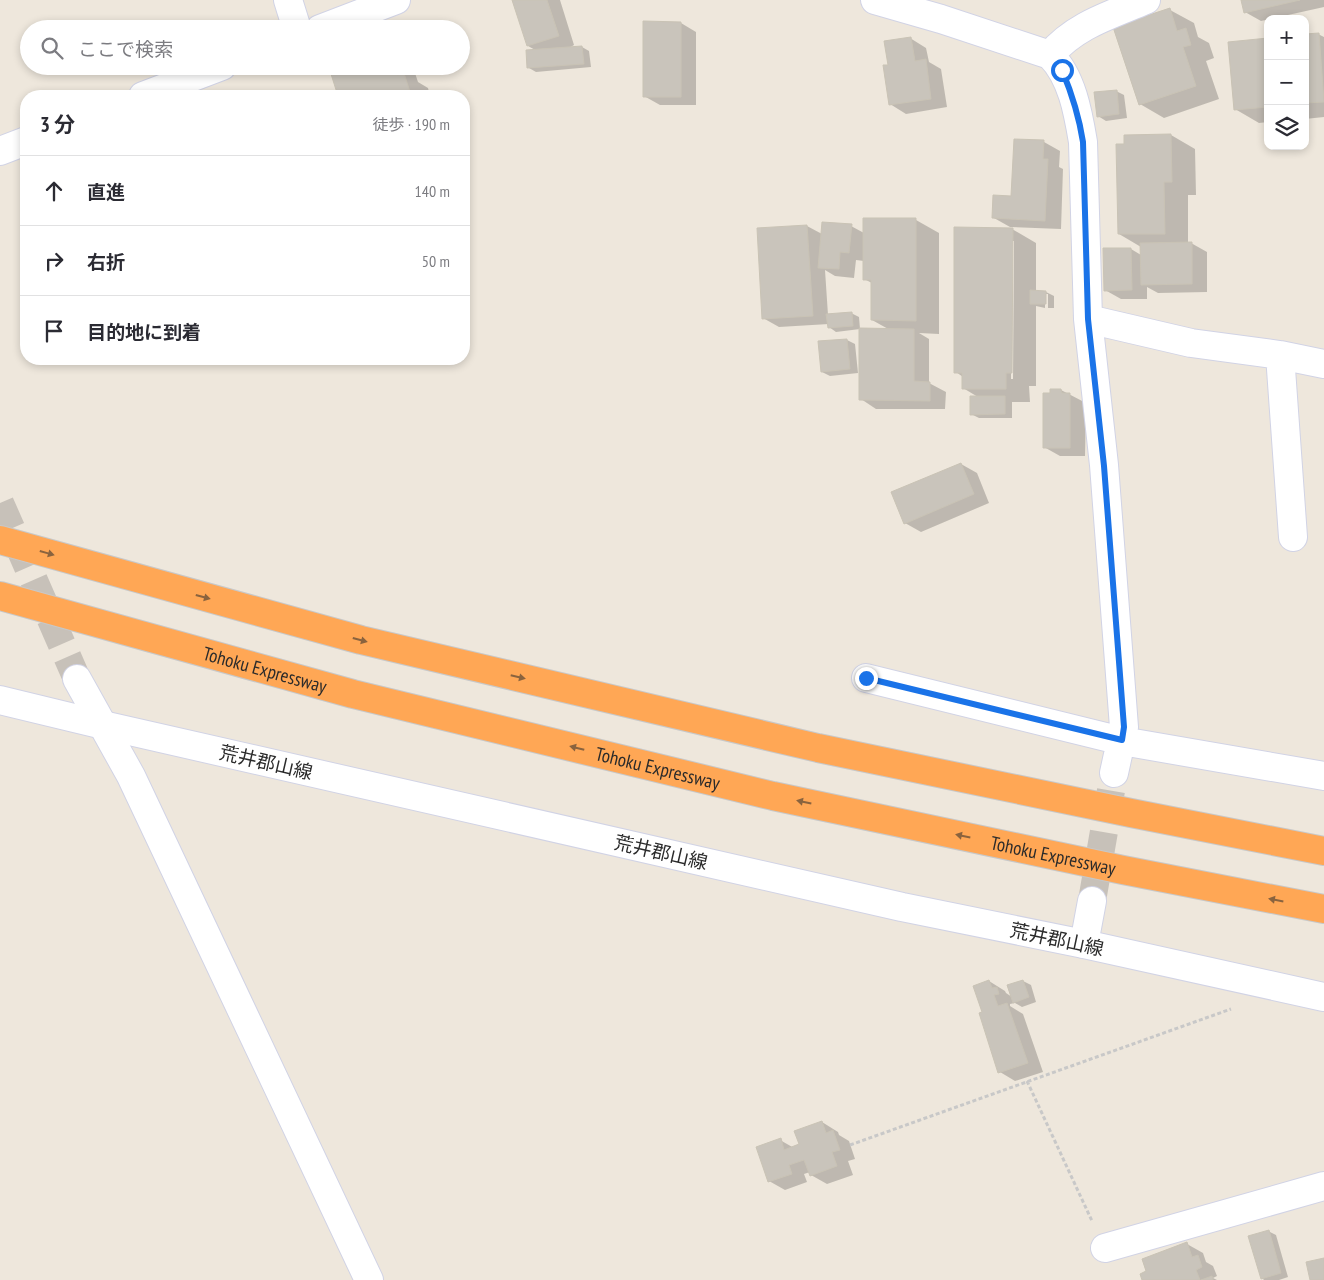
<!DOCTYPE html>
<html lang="ja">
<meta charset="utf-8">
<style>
body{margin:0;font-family:"PT Sans Narrow","Noto Sans JP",sans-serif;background:#f2f2f3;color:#2b2b33}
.controls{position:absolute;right:15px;top:15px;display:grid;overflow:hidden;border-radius:10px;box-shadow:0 2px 8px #0003}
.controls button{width:45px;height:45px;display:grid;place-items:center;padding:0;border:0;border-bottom:1px solid #e1e1e2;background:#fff;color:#2b2b33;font:25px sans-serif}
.stop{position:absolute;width:15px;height:15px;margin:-11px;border:4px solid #1a73e8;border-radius:50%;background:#fff}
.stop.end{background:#1a73e8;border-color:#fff;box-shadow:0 1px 5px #0008}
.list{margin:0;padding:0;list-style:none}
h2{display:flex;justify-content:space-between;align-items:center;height:65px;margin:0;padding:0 20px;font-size:21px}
h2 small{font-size:16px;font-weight:400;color:#7c7c81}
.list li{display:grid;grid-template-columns:32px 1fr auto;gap:15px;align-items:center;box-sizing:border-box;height:70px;padding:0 20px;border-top:1px solid #e1e1e2}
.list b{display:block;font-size:19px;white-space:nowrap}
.list em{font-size:16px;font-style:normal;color:#7c7c81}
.icon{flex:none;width:28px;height:28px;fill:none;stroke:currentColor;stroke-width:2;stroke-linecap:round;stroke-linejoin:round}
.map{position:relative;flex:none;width:1324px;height:1280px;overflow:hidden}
.search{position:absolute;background:#fff;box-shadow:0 2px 8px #0003;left:20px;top:20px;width:450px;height:55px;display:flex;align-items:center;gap:12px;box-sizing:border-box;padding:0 18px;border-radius:28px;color:#7c7c81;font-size:19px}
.panel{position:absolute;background:#fff;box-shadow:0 2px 8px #0003;left:20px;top:90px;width:450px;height:275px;border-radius:20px}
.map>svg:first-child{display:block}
.shadow{fill:#0003;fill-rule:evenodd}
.building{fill:#c9c4bb;stroke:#c9c3b5}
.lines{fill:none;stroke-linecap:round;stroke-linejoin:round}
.minor-tunnel{stroke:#c7c1b9;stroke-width:28;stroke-dasharray:28 14;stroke-linecap:butt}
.minor-casing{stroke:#d1d3e5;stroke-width:30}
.secondary-casing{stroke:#d1d3e5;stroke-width:30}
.motorway-casing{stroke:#c8c8c8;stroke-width:30}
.path{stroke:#c8c8c8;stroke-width:3;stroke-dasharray:4 2.5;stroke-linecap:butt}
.minor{stroke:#fff;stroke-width:28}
.secondary{stroke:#fff;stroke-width:28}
.motorway{stroke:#ffa755;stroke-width:28}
.oneway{fill:#8a633e}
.route{stroke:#1a73e8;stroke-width:6}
.labels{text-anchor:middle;stroke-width:4;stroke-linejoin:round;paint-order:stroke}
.street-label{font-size:19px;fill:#2b2b2b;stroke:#fff}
</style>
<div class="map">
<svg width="1324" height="1280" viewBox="0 0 1324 1280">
<rect width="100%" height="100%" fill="#eee7dc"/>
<path class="shadow" d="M 514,0 L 560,0 L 574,45 L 569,48 L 582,47 L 589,51 L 591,67 L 536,72 L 529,68 L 537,51 L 528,46 Z
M 1243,0 L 1324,0 L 1324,7 L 1261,21 L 1245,12 Z
M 1170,10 L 1194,23 L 1198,37 L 1209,43 L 1214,58 L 1206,61 L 1219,99 L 1164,118 L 1140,104 Z
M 681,23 L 696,32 L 696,105 L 660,105 L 644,96 Z
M 1318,34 L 1324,37 L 1324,117 L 1305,119 L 1305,35 Z
M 910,38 L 926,48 L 929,62 L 941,69 L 947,107 L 906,114 L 890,104 L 889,66 Z
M 1268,39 L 1268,122 L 1259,123 L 1235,109 Z
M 359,66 L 407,66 L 414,70 L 418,82 L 428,88 L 430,96 L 339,96 L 332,75 Z
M 1116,91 L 1124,95 L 1127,118 L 1106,121 L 1098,116 Z
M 1171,135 L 1195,149 L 1196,195 L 1188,195 L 1188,243 L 1191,243 L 1207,252 L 1207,292 L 1158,293 L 1147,287 L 1147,299 L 1121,299 L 1105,290 L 1131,249 L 1141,255 L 1141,247 L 1119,234 L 1125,136 Z
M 1016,140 L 1044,142 L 1060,151 L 1059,167 L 1063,169 L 1061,229 L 1010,227 L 994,218 L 1013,197 Z
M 916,220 L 939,233 L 939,334 L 919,333 L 929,339 L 929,383 L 946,392 L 945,409 L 876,409 L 861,399 L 890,330 L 872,320 L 872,283 L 864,279 L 864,261 L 856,260 L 854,278 L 835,276 L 825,270 L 828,315 L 851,313 L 859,317 L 860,329 L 836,332 L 829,327 L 829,324 L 779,327 L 763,318 L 758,229 L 807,226 L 822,234 L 851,226 L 864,233 Z
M 1012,229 L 1036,243 L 1036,292 L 1046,292 L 1054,296 L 1054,308 L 1048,308 L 1048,294 L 1045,294 L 1045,308 L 1036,306 L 1036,386 L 1029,386 L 1030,402 L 1012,402 L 1012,418 L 979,418 L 971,414 L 978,397 L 963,388 L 963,377 L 956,372 ZM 1011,241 L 1014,241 L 1013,379 L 1011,379 Z
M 847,340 L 855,344 L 858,373 L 830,376 L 822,372 Z
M 1061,390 L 1086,403 L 1085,456 L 1060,456 L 1044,447 L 1051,394 Z
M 961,464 L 977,473 L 989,503 L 921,532 L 905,523 Z
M 989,981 L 1005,991 L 1006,993 L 1012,997 L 1023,981 L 1031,985 L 1036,1002 L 1022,1007 L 1015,1003 L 1010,1004 L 1010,1006 L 1023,1014 L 1043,1072 L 1015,1081 L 1000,1072 L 983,1013 Z
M 822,1122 L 838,1132 L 839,1135 L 849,1141 L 855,1159 L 848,1161 L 853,1175 L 827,1184 L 811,1175 L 810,1172 L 804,1174 L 807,1182 L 785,1190 L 769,1181 L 780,1140 L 794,1148 L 801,1145 Z
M 1268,1231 L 1276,1235 L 1288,1277 L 1279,1280 L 1264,1280 L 1262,1278 Z
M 1187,1244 L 1203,1253 L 1206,1262 L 1213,1266 L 1217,1276 L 1213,1278 L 1217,1280 L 1143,1280 Z"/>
<path class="building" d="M 512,0 L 547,0 L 559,36 L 527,46 Z
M 1241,0 L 1300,0 L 1244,13 Z
M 1170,8 L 1177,31 L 1186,28 L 1191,45 L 1183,47 L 1196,86 L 1139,105 L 1113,27 Z
M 643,21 L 681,22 L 681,97 L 643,97 Z
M 1319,33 L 1324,102 L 1305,103 L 1305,34 Z
M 911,37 L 915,61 L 926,59 L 931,99 L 889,105 L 883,65 L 888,65 L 884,41 Z
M 1268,38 L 1268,107 L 1234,110 L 1228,42 Z
M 582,46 L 584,64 L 527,68 L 526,50 Z
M 355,66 L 394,66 L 397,75 L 404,73 L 411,95 L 406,96 L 338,96 L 331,74 Z
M 1117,90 L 1119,114 L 1097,117 L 1094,92 Z
M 1171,134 L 1172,182 L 1164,182 L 1165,234 L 1118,234 L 1116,144 L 1124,144 L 1124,135 Z
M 1014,139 L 1044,140 L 1043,159 L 1048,159 L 1045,221 L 992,218 L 993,195 L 1011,196 Z
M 863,218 L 916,218 L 916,321 L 871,320 L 871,280 L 863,280 Z
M 822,222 L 852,224 L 849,253 L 840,252 L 839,269 L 818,268 Z
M 807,225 L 813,316 L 762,319 L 757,228 Z
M 954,227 L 1013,228 L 1012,373 L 1006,373 L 1006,389 L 962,389 L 962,373 L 954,373 Z
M 1192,242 L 1192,284 L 1141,285 L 1140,243 Z
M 1103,248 L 1131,248 L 1132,290 L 1104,291 Z
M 1030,290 L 1046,291 L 1046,304 L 1030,304 Z
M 852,312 L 853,326 L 828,328 L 826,314 Z
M 859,328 L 914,329 L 914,381 L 930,382 L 930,401 L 859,400 Z
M 847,339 L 850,369 L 821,372 L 818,341 Z
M 1050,389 L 1061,389 L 1062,393 L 1070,393 L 1070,448 L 1043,448 L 1043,393 L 1050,393 Z
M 970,396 L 1005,396 L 1005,414 L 970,415 Z
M 961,463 L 974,494 L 904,524 L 891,492 Z
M 989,980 L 992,988 L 997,987 L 999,994 L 994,995 L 998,1006 L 1007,1003 L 1028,1063 L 998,1073 L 979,1013 L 982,1012 L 973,986 Z
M 1023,980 L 1029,997 L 1013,1003 L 1007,985 Z
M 822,1121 L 826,1133 L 833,1130 L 840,1150 L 832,1152 L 837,1166 L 810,1176 L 804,1160 L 789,1165 L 792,1174 L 768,1182 L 756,1147 L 781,1138 L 784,1150 L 799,1144 L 794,1131 Z
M 1269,1230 L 1281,1273 L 1261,1279 L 1248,1236 Z
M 1187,1242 L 1192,1257 L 1198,1255 L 1202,1267 L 1196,1270 L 1200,1280 L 1142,1280 L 1140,1274 L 1146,1271 L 1142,1259 Z
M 1324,1258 L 1324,1280 L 1310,1280 L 1306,1262 Z
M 1212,1276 L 1213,1280 L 1201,1280 Z"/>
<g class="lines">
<path class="minor-tunnel" d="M 0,503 L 77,679
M 1092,901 L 1114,773"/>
<g class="minor-casing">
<path id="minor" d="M 288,0 L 297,29
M 875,0 L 941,19 L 1050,55 C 1072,77 1078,112 1083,142 L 1088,319 L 1104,465 L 1124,727 L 1114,773
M 320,29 L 396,0
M 1050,55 C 1075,25 1111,15 1146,0
M 143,96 L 222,66
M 0,151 L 26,141
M 1088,319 L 1191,343 L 1280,355 L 1324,364
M 1280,355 L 1293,537
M 866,678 L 1122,741 L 1324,776
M 77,679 L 131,776 L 369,1280
M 1084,944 L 1092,901
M 1105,1248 L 1324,1186"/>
</g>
<g class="secondary-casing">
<path id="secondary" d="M 0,700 L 103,725 L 902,907 L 1084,944 L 1324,997"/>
</g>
<g class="motorway-casing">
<g id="motorway">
<path d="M 0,540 L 361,640 L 818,748 L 1131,813 L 1324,851"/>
<path id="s1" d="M 0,596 L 353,694 L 773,796 L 1123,870 L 1324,909"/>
</g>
</g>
<path class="path" d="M 1027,1081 L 1092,1221
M 850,1145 L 1231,1009"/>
<use href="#minor" class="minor"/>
<use href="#secondary" class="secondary"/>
<use href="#motorway" class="motorway"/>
</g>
<defs><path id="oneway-solid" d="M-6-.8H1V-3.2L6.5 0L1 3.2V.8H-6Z" transform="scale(1.25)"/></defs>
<g class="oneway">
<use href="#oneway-solid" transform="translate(47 553) rotate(16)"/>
<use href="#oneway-solid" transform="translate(203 597) rotate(15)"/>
<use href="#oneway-solid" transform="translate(360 640) rotate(15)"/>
<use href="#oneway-solid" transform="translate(518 677) rotate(13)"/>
<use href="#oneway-solid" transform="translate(577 748) rotate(-166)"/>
<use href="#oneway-solid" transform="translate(804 802) rotate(-168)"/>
<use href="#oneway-solid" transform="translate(963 836) rotate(-168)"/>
<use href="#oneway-solid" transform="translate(1276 900) rotate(-169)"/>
</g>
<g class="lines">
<path class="route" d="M 866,678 L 1122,740 L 1124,727 L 1104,466 L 1088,319 L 1083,142 C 1079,116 1072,94 1062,70"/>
</g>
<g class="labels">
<g class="street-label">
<text dy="7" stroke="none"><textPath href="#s1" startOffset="275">Tohoku Expressway</textPath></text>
<text transform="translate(266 762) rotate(13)" y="7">荒井郡山線</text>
<text dy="7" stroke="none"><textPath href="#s1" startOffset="680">Tohoku Expressway</textPath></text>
<text transform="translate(661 852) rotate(13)" y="7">荒井郡山線</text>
<text dy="7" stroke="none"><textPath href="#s1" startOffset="1085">Tohoku Expressway</textPath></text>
<text transform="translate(1057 939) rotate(12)" y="7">荒井郡山線</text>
</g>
</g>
</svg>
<div class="controls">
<button>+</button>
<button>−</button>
<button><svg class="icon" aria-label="layers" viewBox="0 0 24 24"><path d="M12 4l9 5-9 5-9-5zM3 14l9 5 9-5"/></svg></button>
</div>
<div class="stop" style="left:1062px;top:70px"></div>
<div class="stop end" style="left:866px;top:678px"></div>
<div class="search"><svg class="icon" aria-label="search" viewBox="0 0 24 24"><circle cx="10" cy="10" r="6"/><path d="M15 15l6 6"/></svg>ここで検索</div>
<section class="panel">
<h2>3 分<small>徒歩 · 190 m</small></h2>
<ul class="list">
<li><svg class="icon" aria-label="ahead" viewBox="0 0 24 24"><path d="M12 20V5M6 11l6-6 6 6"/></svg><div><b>直進</b></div><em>140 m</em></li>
<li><svg class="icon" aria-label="right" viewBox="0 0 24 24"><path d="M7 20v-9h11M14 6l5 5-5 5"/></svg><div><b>右折</b></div><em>50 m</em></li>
<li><svg class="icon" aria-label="arrive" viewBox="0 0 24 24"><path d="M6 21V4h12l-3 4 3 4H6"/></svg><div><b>目的地に到着</b></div></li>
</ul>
</section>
</div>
